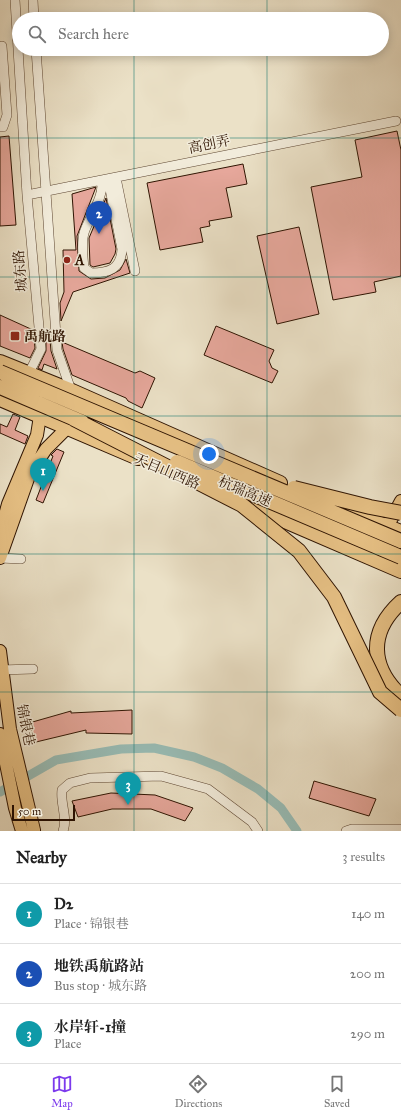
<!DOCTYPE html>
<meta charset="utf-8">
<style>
body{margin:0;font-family:"IM FELL Great Primer","Noto Serif SC",serif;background:#f2f2f2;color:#222}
.scale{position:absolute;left:12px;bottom:10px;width:63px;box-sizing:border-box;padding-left:4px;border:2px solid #2f1402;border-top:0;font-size:11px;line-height:14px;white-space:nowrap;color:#2f1402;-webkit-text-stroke:3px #f2ecdb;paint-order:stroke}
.you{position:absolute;left:209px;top:454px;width:14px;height:14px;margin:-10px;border:3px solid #fff;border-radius:50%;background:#1a73e8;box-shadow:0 0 0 6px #1a73e833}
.badge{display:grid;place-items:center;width:26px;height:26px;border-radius:50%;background:#7c3aed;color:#fff;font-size:13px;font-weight:700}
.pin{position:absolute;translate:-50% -33px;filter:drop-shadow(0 1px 2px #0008)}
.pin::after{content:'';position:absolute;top:21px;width:14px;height:12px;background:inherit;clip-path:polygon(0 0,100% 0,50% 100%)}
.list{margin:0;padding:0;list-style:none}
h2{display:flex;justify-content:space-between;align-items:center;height:52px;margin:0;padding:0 16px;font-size:17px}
h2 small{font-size:13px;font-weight:400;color:#767676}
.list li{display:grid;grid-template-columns:26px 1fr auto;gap:12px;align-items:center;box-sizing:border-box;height:60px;padding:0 16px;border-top:1px solid #e0e0e0}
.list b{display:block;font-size:15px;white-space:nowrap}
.list p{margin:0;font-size:13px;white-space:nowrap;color:#767676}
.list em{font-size:13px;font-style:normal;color:#767676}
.icon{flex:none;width:22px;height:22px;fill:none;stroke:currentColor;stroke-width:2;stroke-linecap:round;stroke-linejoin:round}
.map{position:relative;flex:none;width:401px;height:831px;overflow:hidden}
.search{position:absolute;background:#fff;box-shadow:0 2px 10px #0003;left:12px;right:12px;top:12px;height:44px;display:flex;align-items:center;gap:10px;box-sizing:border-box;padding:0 14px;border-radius:22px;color:#767676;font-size:15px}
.sheet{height:232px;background:#fff}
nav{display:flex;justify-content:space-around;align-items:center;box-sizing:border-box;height:56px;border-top:1px solid #e0e0e0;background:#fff;font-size:11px;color:#767676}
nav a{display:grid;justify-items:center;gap:2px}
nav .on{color:#7c3aed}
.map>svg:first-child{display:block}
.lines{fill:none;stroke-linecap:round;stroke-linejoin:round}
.canal{stroke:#98bdb7;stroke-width:9}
.building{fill:#e6a79b;stroke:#2f1402}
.minor-casing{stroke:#5e4733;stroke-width:10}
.major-casing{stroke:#2f1402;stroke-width:14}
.highway-casing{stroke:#2f1402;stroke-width:16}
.minor{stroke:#f2ecdb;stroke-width:9}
.major{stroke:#e6c084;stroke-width:12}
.highway{stroke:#e6c084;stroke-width:14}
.highway-bridge-casing{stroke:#2f1402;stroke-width:16;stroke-linecap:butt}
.highway-bridge{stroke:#e6c084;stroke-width:14}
.grid{fill:none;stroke:#0f766e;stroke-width:1;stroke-opacity:0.55}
.poi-dot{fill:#8f2418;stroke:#f2ecdb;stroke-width:1.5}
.labels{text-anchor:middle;stroke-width:3;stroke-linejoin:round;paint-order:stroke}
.street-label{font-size:14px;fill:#2f1402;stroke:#f2ecdb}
.poi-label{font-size:14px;font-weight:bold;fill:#2f1402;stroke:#f2ecdb;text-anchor:start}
</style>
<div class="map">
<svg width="401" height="831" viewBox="0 0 401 831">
<rect width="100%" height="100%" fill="#ebe1c7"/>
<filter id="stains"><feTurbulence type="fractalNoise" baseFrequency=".005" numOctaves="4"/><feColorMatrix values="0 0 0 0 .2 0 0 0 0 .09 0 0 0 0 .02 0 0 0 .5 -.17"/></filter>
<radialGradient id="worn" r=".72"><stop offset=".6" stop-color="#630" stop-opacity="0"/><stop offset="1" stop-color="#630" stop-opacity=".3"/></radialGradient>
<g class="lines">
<path class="canal" d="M 0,792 L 56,760 L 121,749 L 154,748 L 194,757 L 222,768 L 258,789 L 281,808 L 297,831"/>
</g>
<path class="building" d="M 397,131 L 401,150 L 401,276 L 374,282 L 376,292 L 333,300 L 311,187 L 362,177 L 355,140 Z
M 9,136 L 16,225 L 0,226 L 0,137 Z
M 243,164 L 247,184 L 226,188 L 232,217 L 209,221 L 210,226 L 200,228 L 203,242 L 160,250 L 147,183 Z
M 96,187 L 77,236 L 79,271 L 91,279 L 105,278 L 120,270 L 126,259 L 130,273 L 73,292 L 61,321 L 60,303 L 64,292 L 63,250 L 76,250 L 72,194 Z
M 106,198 L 116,249 L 115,254 L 110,263 L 93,267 L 90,265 L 89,238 Z
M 299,227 L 319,314 L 277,324 L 257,236 Z
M 0,315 L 33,330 L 35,348 L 30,358 L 0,346 Z
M 216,326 L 274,350 L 269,361 L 272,368 L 278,371 L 272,383 L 204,355 Z
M 49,329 L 51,351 L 57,369 L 44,364 L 42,370 L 38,368 L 46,351 L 46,335 Z
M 62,342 L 135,373 L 140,371 L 155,378 L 142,408 L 128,401 L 126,398 L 72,375 L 63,349 Z
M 13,414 L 20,417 L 15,430 L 28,436 L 25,444 L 0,433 L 0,424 L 7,427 Z
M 57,449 L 64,452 L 43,503 L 36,500 L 53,456 L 51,455 Z
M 132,710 L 132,734 L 86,733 L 86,730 L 36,742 L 29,723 L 71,711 L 71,713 Z
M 314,781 L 376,799 L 369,816 L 309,798 Z
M 111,793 L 155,795 L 193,808 L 185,821 L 151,809 L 112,809 L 78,817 L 72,801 Z"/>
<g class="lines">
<g class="minor-casing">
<path id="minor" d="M 15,0 L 27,195 L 41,349 L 29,373 L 30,378
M 33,0 L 34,19
M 36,49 L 57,350 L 72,393
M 0,127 L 3,127 L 7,115 L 2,46
M 116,178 L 135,271
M 101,181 C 106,194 88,219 84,233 C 81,244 83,257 84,268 L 91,273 C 109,273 121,269 122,249 L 108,179
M 27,195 L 396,121
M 0,558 L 21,559
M 0,670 L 33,669
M 63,831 C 68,818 60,803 62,790 L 70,783 L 90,778 L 161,776 L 208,789 L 252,822 L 258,831
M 346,831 L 352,829 L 401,829"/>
</g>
<g class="major-casing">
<path id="major" d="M 387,527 L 401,501
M 0,534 L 8,504 L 37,435 L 40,416
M 0,558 L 30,473 L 46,449 L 67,428
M 0,651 L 10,729 L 34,830
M 0,734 L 15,808 L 22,831"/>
</g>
<g class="highway-casing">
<path id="highway" d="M 0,362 L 72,391 L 280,483
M 0,399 L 138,458
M 318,499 L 401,532
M 243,503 L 401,571
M 401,602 C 368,632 370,667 401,696"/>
</g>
<use href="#minor" class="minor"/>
<use href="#major" class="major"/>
<use href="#highway" class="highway"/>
<g class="highway-bridge-casing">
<path id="highway-bridge" d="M 0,372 L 401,541
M 0,387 L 82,422
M 74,419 L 242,505 L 299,551 L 334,597 L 380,692 L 401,710
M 177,462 L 401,557
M 294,488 L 370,507 L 401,513"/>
</g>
<use href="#highway-bridge" class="highway-bridge"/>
</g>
<path class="grid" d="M 134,0 L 134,19M 267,0 L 267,19M 134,49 L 134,831M 267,49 L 267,831M 0,138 L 401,138M 0,277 L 401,277M 0,416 L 401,416M 0,554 L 401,554M 0,692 L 401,692"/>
<g class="poi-dot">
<circle cx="67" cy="260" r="4"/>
<rect x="10" y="331" width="10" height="10" rx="2"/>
</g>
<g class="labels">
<g class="street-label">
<text transform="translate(209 144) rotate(-12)" y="5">高创弄</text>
<text transform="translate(20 271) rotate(-95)" y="5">城东路</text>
<text transform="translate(167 471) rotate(23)" y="5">天目山西路</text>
<text transform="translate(245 491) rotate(23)" y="5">杭瑞高速</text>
<text transform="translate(26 725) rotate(78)" y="5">锦银巷</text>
</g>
<g class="poi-label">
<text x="75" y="265">A</text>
<text x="24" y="341">禹航路</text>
</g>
</g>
<rect width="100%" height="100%" filter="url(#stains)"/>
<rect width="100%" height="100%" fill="url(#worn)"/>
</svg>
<div class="scale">50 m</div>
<div class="you"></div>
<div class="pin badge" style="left:43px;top:491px;background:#0f9aa8">1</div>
<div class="pin badge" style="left:99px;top:234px;background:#1a4fb4">2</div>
<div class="pin badge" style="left:128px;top:805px;background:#0f9aa8">3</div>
<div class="search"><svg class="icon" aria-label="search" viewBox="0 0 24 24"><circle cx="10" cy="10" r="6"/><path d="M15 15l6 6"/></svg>Search here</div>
</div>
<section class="sheet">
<h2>Nearby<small>3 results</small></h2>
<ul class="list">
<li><span class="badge" style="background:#0f9aa8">1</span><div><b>D2</b><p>Place · 锦银巷</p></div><em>140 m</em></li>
<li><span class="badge" style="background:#1a4fb4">2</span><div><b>地铁禹航路站</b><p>Bus stop · 城东路</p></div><em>200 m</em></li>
<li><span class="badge" style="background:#0f9aa8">3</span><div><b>水岸轩-1撞</b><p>Place</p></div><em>290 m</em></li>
</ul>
</section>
<nav>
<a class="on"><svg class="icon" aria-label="map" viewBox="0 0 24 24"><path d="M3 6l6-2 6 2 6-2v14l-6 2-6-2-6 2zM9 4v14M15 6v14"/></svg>Map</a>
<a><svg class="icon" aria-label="directions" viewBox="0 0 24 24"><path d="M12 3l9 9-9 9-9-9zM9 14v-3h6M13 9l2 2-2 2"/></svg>Directions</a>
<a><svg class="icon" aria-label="saved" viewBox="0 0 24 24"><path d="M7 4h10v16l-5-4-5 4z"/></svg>Saved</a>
</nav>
